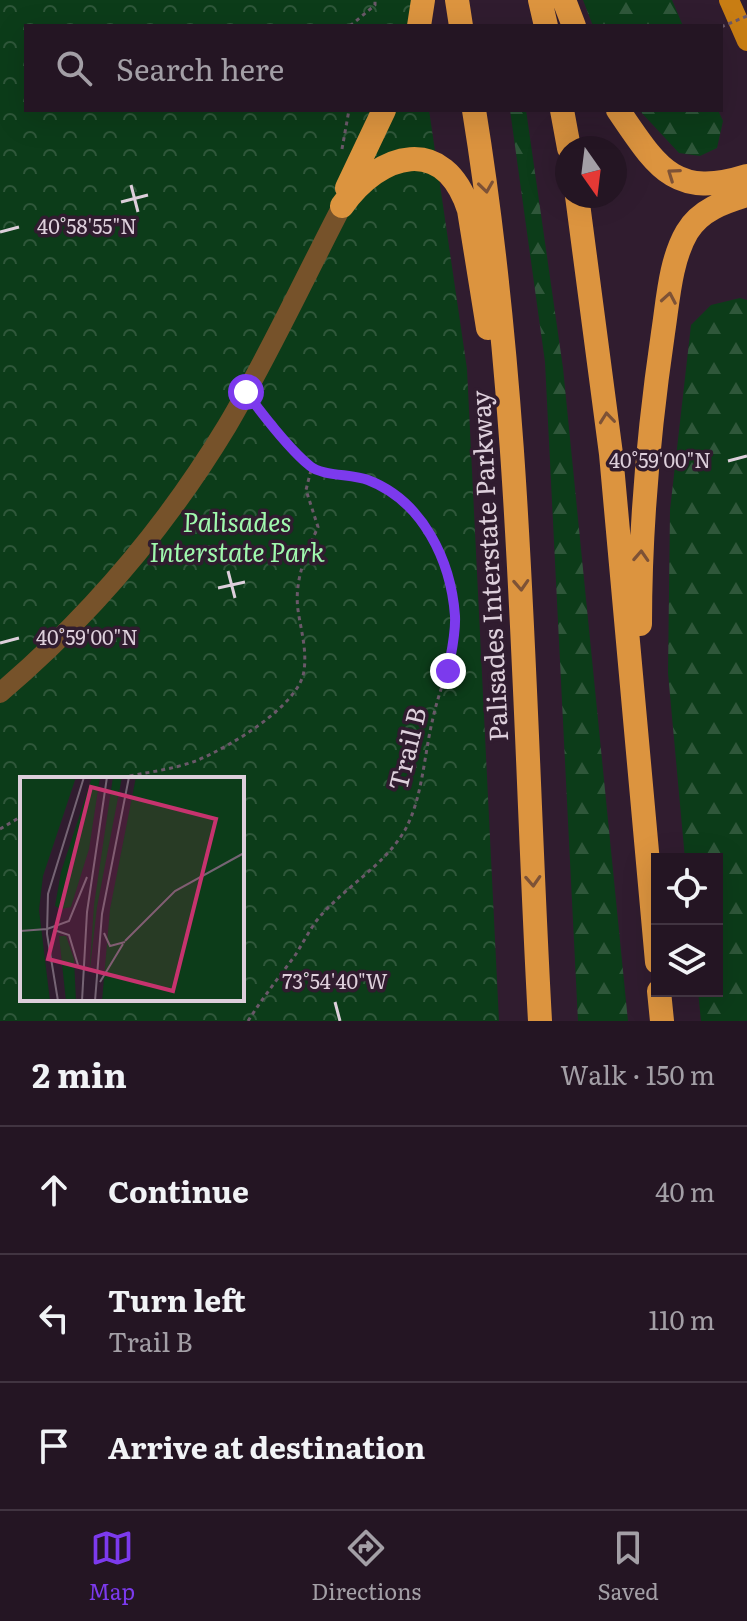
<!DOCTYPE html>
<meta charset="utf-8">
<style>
body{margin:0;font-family:Literata,serif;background:#2c1e2b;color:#f1f3f6}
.controls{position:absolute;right:24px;bottom:24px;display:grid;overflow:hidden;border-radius:0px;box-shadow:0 8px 32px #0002}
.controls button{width:72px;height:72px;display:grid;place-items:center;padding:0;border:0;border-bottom:2px solid #413441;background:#241523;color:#f1f3f6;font:40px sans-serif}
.compass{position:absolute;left:555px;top:136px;width:72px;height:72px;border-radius:50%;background:#241523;box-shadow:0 8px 32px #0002;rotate:166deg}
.stop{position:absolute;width:24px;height:24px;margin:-18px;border:6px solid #7c3aed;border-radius:50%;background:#fff}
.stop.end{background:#7c3aed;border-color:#fff;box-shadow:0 2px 8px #0008}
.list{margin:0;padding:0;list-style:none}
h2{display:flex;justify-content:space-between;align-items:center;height:104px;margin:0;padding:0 32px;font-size:34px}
h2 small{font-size:26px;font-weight:400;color:#a39fa6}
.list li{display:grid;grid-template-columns:52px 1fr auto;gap:24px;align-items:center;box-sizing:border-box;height:128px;padding:0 32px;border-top:2px solid #413441}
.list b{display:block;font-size:30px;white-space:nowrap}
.list p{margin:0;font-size:26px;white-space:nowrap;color:#a39fa6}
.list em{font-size:26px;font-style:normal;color:#a39fa6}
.icon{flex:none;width:44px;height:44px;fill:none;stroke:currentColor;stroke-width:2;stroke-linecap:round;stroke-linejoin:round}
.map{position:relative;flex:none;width:747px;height:1021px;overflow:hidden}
.search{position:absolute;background:#241523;box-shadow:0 8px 32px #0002;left:24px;right:24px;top:24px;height:88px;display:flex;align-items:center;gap:20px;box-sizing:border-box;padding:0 28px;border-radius:0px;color:#a39fa6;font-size:30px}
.sheet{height:488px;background:#241523}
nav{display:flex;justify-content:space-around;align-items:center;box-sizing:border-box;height:112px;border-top:2px solid #413441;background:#241523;font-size:22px;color:#a39fa6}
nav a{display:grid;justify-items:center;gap:4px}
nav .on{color:#7c3aed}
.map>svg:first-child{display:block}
.forest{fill:url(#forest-firs)}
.park{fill:url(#park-crowns);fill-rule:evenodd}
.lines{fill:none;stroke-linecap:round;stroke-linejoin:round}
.path{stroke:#6a5869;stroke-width:3;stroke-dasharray:4 4;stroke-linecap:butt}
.minor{stroke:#76522a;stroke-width:20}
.major{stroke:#c87d13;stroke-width:20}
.highway{stroke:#dc943f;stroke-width:24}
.path-bridge{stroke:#6a5869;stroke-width:3;stroke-dasharray:4 4;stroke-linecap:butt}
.oneway{stroke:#7d5236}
.route{stroke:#7c3aed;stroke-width:10}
.ticks{fill:none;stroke:#ddcfdb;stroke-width:3}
.labels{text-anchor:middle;stroke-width:7;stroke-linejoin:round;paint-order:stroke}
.park-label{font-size:26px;font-style:italic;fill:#9ff8ad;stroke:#301c2f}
.street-label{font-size:26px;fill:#ddcfdb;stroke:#301c2f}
.inset-road{fill:none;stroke:#756474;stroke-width:2}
.view{fill:#c6336e;fill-opacity:0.15;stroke:#c6336e;stroke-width:4}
.inset-edge{fill:none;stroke:#ddcfdb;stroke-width:4}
.ticks-label{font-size:20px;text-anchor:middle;fill:#ddcfdb;stroke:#301c2f;stroke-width:7;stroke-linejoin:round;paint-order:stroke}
</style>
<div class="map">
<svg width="747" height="1021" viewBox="0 0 747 1021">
<defs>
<pattern id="forest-firs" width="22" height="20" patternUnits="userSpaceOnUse" patternTransform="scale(2)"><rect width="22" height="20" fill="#0c3c19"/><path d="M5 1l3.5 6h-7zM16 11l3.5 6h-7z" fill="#2f573a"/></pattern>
<pattern id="park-crowns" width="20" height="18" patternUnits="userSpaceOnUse" patternTransform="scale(2)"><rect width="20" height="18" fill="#0c3c19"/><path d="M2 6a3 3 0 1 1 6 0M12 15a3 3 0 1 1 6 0" fill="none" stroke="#2f573a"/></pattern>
</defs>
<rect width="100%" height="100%" fill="#301c2f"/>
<path class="forest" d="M 583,0 L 672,0 L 683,26 L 593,26 Z
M 510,110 L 526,110 L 563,368 L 628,1021 L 578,1021 L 545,362 Z
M 639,110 L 718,110 L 723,121 L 717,148 L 700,156 L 679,153 Z
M 740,298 L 747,300 L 747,1021 L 701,1021 L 698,991 L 717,991 L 717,859 L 685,859 L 668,673 L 670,510 L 691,325 L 711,305 Z"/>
<path class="park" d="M 0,0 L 413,0 L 417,26 L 26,26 L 26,110 L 429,110 L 467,369 L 499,1021 L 0,1021 ZM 22,779 L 242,779 L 242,999 L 22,999 Z"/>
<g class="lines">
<path class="path" d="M 350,26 L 375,5 L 375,0
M 342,149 L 349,110
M 258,409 L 312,468
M 114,779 C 141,773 173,770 198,760 C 229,747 299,706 304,671 C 307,649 301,631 298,610 C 294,581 306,553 318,527 L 306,490 L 311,470
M 0,829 L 22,816
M 248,1021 C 262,999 278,978 294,957 C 304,942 312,924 324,912 C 351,883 385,864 405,830 C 423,797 424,754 433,718 C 440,685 457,654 455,618 C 453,526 397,481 312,468"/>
<path class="minor" d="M 0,693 C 89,617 166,527 227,426 C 269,355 304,279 342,206"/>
<path class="major" d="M 729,0 L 747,41"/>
<path class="highway" d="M 457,0 L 461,26
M 540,0 L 546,26
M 564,0 L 574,26
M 419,26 L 423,0
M 474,110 C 523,412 523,716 540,1021
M 562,110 L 569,148
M 618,110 C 657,167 674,199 747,176
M 347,188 L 384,110
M 577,196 L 611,454 L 657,962
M 342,206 C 380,152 444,134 469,210 L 488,328
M 640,624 C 640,527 649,429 663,333 C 668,301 670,261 687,232 C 700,210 724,202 747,195
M 659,991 L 662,1021"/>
<path class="path-bridge" d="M 721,27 L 747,16"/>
</g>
<defs><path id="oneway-chevron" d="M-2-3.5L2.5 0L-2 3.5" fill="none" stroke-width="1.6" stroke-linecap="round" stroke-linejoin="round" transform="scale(2)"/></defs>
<g class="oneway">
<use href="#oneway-chevron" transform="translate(673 174) rotate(-145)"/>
<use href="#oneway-chevron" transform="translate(486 187) rotate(82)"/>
<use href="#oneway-chevron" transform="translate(669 298) rotate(-80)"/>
<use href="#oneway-chevron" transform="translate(607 418) rotate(-96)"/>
<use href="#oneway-chevron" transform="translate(641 556) rotate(-87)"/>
<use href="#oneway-chevron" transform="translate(521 585) rotate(87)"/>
<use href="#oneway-chevron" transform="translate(533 881) rotate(87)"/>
</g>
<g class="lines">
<path class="route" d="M 246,392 C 263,415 288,448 310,466 C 322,476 352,474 368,480 C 423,501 451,561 455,616 C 456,634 451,653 448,671"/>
</g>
<path class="ticks" d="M 131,185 L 138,212M 121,202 L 148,195M 0,232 L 19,227M 728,461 L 747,456M 228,571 L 235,598M 218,588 L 245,582M 0,643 L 19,638M 335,1002 L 340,1021"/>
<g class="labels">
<g class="park-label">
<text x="237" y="532">Palisades<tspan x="237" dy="30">Interstate Park</tspan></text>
</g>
<g class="street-label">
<text transform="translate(490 566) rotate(-93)" y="9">Palisades Interstate Parkway</text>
<text transform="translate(408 749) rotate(-76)" y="9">Trail B</text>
</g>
</g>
<g transform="translate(20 777)">
<rect width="224" height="224" fill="#301c2f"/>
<path d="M 0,0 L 56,0 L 23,99 L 19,133 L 30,224 L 0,224 ZM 72,0 L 80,0 L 69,72 L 51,130 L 41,132 L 35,129 L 41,95 ZM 93,0 L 102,0 L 77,130 L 69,200 L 74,128 ZM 39,159 L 46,159 L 54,182 L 56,224 L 46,224 Z" fill="#0c3c19"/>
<path d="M 116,0 L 224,0 L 224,224 L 82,224 L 90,132 Z" fill="#0c3c19"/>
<path class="inset-road" d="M 27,152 L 49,144 L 67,100M 34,153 L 49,158 L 58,188M 0,154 L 27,152M 84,156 L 90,169 L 105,165M 105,164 L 155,114 L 224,76M 80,205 L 103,167M 38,224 L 27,157 L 28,117 L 64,0M 62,224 L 67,135 L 87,0M 75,224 L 82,137 L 109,0"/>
<path class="view" d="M 71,10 L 196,42 L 153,214 L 28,182 Z"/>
<rect width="224" height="224" class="inset-edge"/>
</g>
<g class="ticks-label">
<text x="87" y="234">40°58'55"N</text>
<text x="660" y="468">40°59'00"N</text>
<text x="87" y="645">40°59'00"N</text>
<text x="335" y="989">73°54'40"W</text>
</g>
</svg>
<div class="controls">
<button><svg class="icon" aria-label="locate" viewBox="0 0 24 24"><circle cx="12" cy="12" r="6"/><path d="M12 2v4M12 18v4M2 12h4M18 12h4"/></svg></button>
<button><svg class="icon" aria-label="layers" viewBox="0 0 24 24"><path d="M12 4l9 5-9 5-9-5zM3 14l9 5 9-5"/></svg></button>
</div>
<svg class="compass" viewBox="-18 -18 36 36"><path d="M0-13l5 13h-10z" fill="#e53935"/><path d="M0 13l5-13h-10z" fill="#a39fa6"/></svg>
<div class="stop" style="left:246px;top:392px"></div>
<div class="stop end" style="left:448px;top:671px"></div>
<div class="search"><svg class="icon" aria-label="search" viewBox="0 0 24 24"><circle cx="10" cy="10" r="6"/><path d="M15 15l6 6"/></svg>Search here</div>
</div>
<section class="sheet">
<h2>2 min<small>Walk · 150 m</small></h2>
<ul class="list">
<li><svg class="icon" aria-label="ahead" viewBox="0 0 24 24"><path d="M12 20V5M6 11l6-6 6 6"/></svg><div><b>Continue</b></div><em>40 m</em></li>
<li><svg class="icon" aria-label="left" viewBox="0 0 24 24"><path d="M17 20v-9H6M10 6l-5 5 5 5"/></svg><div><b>Turn left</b><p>Trail B</p></div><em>110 m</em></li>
<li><svg class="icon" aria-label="arrive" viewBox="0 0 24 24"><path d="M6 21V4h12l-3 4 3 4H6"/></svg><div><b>Arrive at destination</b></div></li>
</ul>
</section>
<nav>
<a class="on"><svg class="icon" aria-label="map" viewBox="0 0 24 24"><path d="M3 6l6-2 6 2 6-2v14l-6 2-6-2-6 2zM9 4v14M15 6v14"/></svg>Map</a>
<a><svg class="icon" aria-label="directions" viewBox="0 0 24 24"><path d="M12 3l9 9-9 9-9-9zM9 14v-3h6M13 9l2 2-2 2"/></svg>Directions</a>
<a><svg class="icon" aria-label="saved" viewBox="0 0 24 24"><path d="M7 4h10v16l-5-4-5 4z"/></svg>Saved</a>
</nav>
